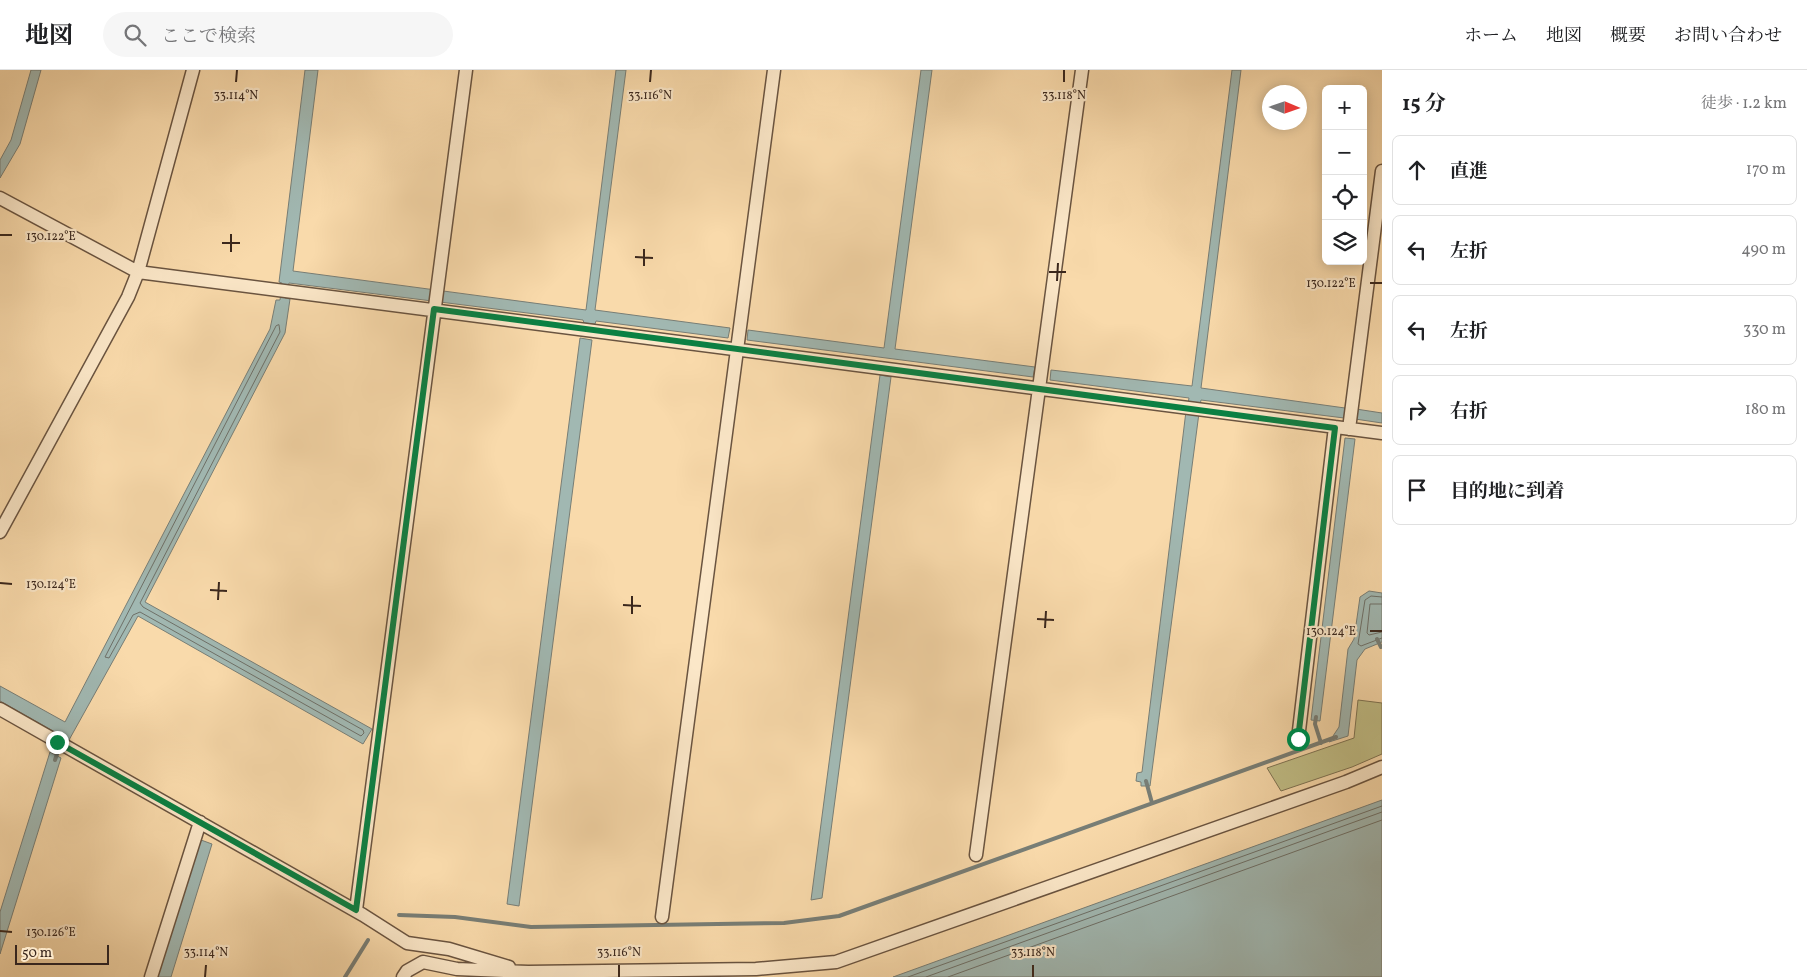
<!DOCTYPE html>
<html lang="ja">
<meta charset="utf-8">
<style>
body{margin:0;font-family:Vollkorn,"Noto Serif JP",serif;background:#f6f6f6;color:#202124}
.controls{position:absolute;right:15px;top:15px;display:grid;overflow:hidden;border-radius:8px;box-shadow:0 2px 12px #0003}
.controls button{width:45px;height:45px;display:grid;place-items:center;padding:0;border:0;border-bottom:1px solid #e0e0e0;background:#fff;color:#202124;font:25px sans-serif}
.compass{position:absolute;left:1262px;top:15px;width:45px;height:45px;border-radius:50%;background:#fff;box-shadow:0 2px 12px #0003;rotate:92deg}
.scale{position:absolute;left:15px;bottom:12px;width:94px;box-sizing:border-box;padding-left:5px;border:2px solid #3a271d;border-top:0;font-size:14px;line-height:18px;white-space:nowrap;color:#3a271d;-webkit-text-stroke:4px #fbe7c8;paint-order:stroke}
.stop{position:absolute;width:15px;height:15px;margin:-11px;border:4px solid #0b8043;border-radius:50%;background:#fff}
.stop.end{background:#0b8043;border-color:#fff;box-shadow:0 1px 5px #0008}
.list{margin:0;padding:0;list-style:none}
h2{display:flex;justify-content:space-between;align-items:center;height:65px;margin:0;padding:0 20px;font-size:21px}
h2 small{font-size:16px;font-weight:400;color:#757577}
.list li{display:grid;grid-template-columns:32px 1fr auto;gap:15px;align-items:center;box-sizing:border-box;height:70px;margin:0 10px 10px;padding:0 10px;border:1px solid #e0e0e0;border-radius:8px}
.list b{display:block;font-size:19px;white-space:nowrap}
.list em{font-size:16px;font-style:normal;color:#757577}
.icon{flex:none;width:28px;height:28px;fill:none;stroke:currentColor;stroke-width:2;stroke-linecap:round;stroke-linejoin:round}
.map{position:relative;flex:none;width:1382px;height:907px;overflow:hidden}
header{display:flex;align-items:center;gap:30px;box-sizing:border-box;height:70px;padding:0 25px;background:#fff;border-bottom:1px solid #e0e0e0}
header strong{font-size:24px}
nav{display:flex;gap:28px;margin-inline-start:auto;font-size:18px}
.search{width:350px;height:45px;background:#f6f6f6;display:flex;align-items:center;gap:12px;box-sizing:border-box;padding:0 18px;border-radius:28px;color:#757577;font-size:19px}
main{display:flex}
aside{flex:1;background:#fff}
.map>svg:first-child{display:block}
.green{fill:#c1be86;stroke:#7e7252}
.water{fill:#a1b8b2;stroke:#787e76}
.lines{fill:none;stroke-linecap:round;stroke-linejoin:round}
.shore{stroke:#6e7068;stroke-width:1}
.stream{stroke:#787e76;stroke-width:4}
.minor-casing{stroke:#6a5440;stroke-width:15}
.minor{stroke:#fbe7c8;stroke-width:12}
.route{stroke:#0b8043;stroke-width:6}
.ticks{fill:none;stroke:#3a271d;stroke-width:2}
.ticks-label{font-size:12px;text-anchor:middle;fill:#3a271d;stroke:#fbe7c8;stroke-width:4.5;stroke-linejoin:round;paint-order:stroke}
</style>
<header>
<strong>地図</strong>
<div class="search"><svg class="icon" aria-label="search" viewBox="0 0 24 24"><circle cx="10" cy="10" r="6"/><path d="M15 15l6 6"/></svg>ここで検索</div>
<nav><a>ホーム</a><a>地図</a><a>概要</a><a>お問い合わせ</a></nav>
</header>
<main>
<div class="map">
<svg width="1382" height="907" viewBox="0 0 1382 907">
<rect width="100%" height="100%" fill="#f9daab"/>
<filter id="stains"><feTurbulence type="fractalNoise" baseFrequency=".004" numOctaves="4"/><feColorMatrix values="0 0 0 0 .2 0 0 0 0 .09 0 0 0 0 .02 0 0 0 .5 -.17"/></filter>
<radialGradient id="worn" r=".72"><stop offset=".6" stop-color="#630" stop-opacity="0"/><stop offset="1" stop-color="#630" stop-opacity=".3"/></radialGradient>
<path class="green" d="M 1358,630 L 1382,633 L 1382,684 L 1352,697 L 1281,721 L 1267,698 L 1354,668 Z"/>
<path class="water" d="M 31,0 L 41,0 L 20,74 L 0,108 L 0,90 L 11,70 Z
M 305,0 L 318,0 L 293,201 L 586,240 L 616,0 L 626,0 L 595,240 L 730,258 L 728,268 L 596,251 L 595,254 L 584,253 L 583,250 L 289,213 L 285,228 L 290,229 L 285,263 L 145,532 L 372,659 L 363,674 L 138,546 L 69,670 L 0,631 L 0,616 L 65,652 L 270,259 L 276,230 L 280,230 L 282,213 L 279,212 Z
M 921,0 L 932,0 L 895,279 L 1035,297 L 1033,307 L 747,270 L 748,260 L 884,278 Z
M 1232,0 L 1241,0 L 1201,318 L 1345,338 L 1344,348 L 1201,330 L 1200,335 L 1188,333 L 1189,328 L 1050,310 L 1051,300 L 1192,316 Z
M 580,268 L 592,270 L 519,836 L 507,834 Z
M 880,305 L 891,307 L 822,828 L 811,830 Z
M 1356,339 L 1382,343 L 1382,353 L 1355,349 Z
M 1186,341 L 1199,343 L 1150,716 L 1141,716 L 1141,712 L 1136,711 L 1137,703 L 1142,702 Z
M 1345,368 L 1355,369 L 1320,651 L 1311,650 Z
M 1369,521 L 1382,523 L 1382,572 L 1365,579 L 1357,590 L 1348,666 L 1329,672 L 1339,657 L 1348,579 L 1354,569 L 1360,527 Z
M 50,682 L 61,688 L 0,884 L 0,842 Z
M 1382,730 L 1382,907 L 893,907 Z
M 201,770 L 212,774 L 171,907 L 157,907 Z"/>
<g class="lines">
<path class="shore" d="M 279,255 L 280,262 L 140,533 L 143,537 L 363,660 L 364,663 L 361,666 L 140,542 L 133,545 L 109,588 L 105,587 L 276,256 Z
M 1382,527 L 1371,526 L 1365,530 L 1358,574 L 1361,576 L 1382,568
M 1382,534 L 1370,534 L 1367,563 L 1369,565 L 1382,562
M 908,907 L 1382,736
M 926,907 L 1382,742
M 948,907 L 1382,750"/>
<path class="stream" d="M 1377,569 L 1381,577
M 1316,647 L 1315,654 L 1321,673
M 55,690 L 60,675
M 1146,711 L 1152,733
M 399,845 L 455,847 L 531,857 L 784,853 L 839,846 L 1336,667
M 345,907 L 368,870"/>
<g class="minor-casing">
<path id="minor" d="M 0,128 L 138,202 L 1382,363
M 1349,359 L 1382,101
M 0,462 L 128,227 L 138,202 L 193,0
M 0,639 L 363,845 L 407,873 L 449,879 L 509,897
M 1298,669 L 1335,357
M 976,785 L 1082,0
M 356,840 L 466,0
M 662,847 L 774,0
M 151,907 L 200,752
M 403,907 L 407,901 L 423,892 L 457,899 L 528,902 L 756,899 L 836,892 L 1346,712 L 1382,697"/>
</g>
<use href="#minor" class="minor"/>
</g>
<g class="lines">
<path class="route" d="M 57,672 L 356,840 L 434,239 L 1335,358 L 1298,669"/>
</g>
<path class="ticks" d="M 236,12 L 237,0M 650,12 L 651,0M 1064,12 L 1064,0M 0,165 L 12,165M 222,173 L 240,173M 231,182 L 231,164M 635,187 L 653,188M 644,196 L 644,179M 1049,202 L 1066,202M 1057,211 L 1058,193M 1370,213 L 1382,213M 0,513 L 12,514M 210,520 L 227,521M 218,530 L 219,512M 623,535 L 641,536M 632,544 L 632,526M 1037,549 L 1054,550M 1045,558 L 1046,541M 1370,561 L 1382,561M 0,861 L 12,862M 205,907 L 206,895M 619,907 L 619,895M 1033,907 L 1033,895"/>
<g class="ticks-label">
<text x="236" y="29">33.114°N</text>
<text x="650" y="29">33.116°N</text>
<text x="1064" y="29">33.118°N</text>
<text x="51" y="170">130.122°E</text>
<text x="1331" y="217">130.122°E</text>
<text x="51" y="518">130.124°E</text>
<text x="1331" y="565">130.124°E</text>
<text x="51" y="866">130.126°E</text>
<text x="206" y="886">33.114°N</text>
<text x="619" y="886">33.116°N</text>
<text x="1033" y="886">33.118°N</text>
</g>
<rect width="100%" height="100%" filter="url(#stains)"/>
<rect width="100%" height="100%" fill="url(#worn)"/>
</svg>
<div class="controls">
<button>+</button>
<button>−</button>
<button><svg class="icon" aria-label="locate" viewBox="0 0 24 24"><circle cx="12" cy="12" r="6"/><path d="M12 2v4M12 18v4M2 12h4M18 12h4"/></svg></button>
<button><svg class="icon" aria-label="layers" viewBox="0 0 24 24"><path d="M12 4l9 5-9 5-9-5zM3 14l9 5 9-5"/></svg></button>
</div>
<svg class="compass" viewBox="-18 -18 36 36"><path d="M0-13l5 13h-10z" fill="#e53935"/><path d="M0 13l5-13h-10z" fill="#757577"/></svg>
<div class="scale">50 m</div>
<div class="stop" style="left:1298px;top:669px"></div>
<div class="stop end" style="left:57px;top:672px"></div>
</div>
<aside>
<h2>15 分<small>徒歩 · 1.2 km</small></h2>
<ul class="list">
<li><svg class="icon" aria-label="ahead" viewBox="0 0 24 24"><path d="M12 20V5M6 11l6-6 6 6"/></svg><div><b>直進</b></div><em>170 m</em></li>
<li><svg class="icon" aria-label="left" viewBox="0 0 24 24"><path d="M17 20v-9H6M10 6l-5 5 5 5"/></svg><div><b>左折</b></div><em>490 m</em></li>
<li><svg class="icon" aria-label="left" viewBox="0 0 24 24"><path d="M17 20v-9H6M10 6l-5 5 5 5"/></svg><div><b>左折</b></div><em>330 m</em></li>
<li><svg class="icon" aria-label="right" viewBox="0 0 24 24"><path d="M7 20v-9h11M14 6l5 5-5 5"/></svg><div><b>右折</b></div><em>180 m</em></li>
<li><svg class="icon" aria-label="arrive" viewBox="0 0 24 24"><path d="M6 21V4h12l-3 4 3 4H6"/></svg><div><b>目的地に到着</b></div></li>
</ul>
</aside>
</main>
